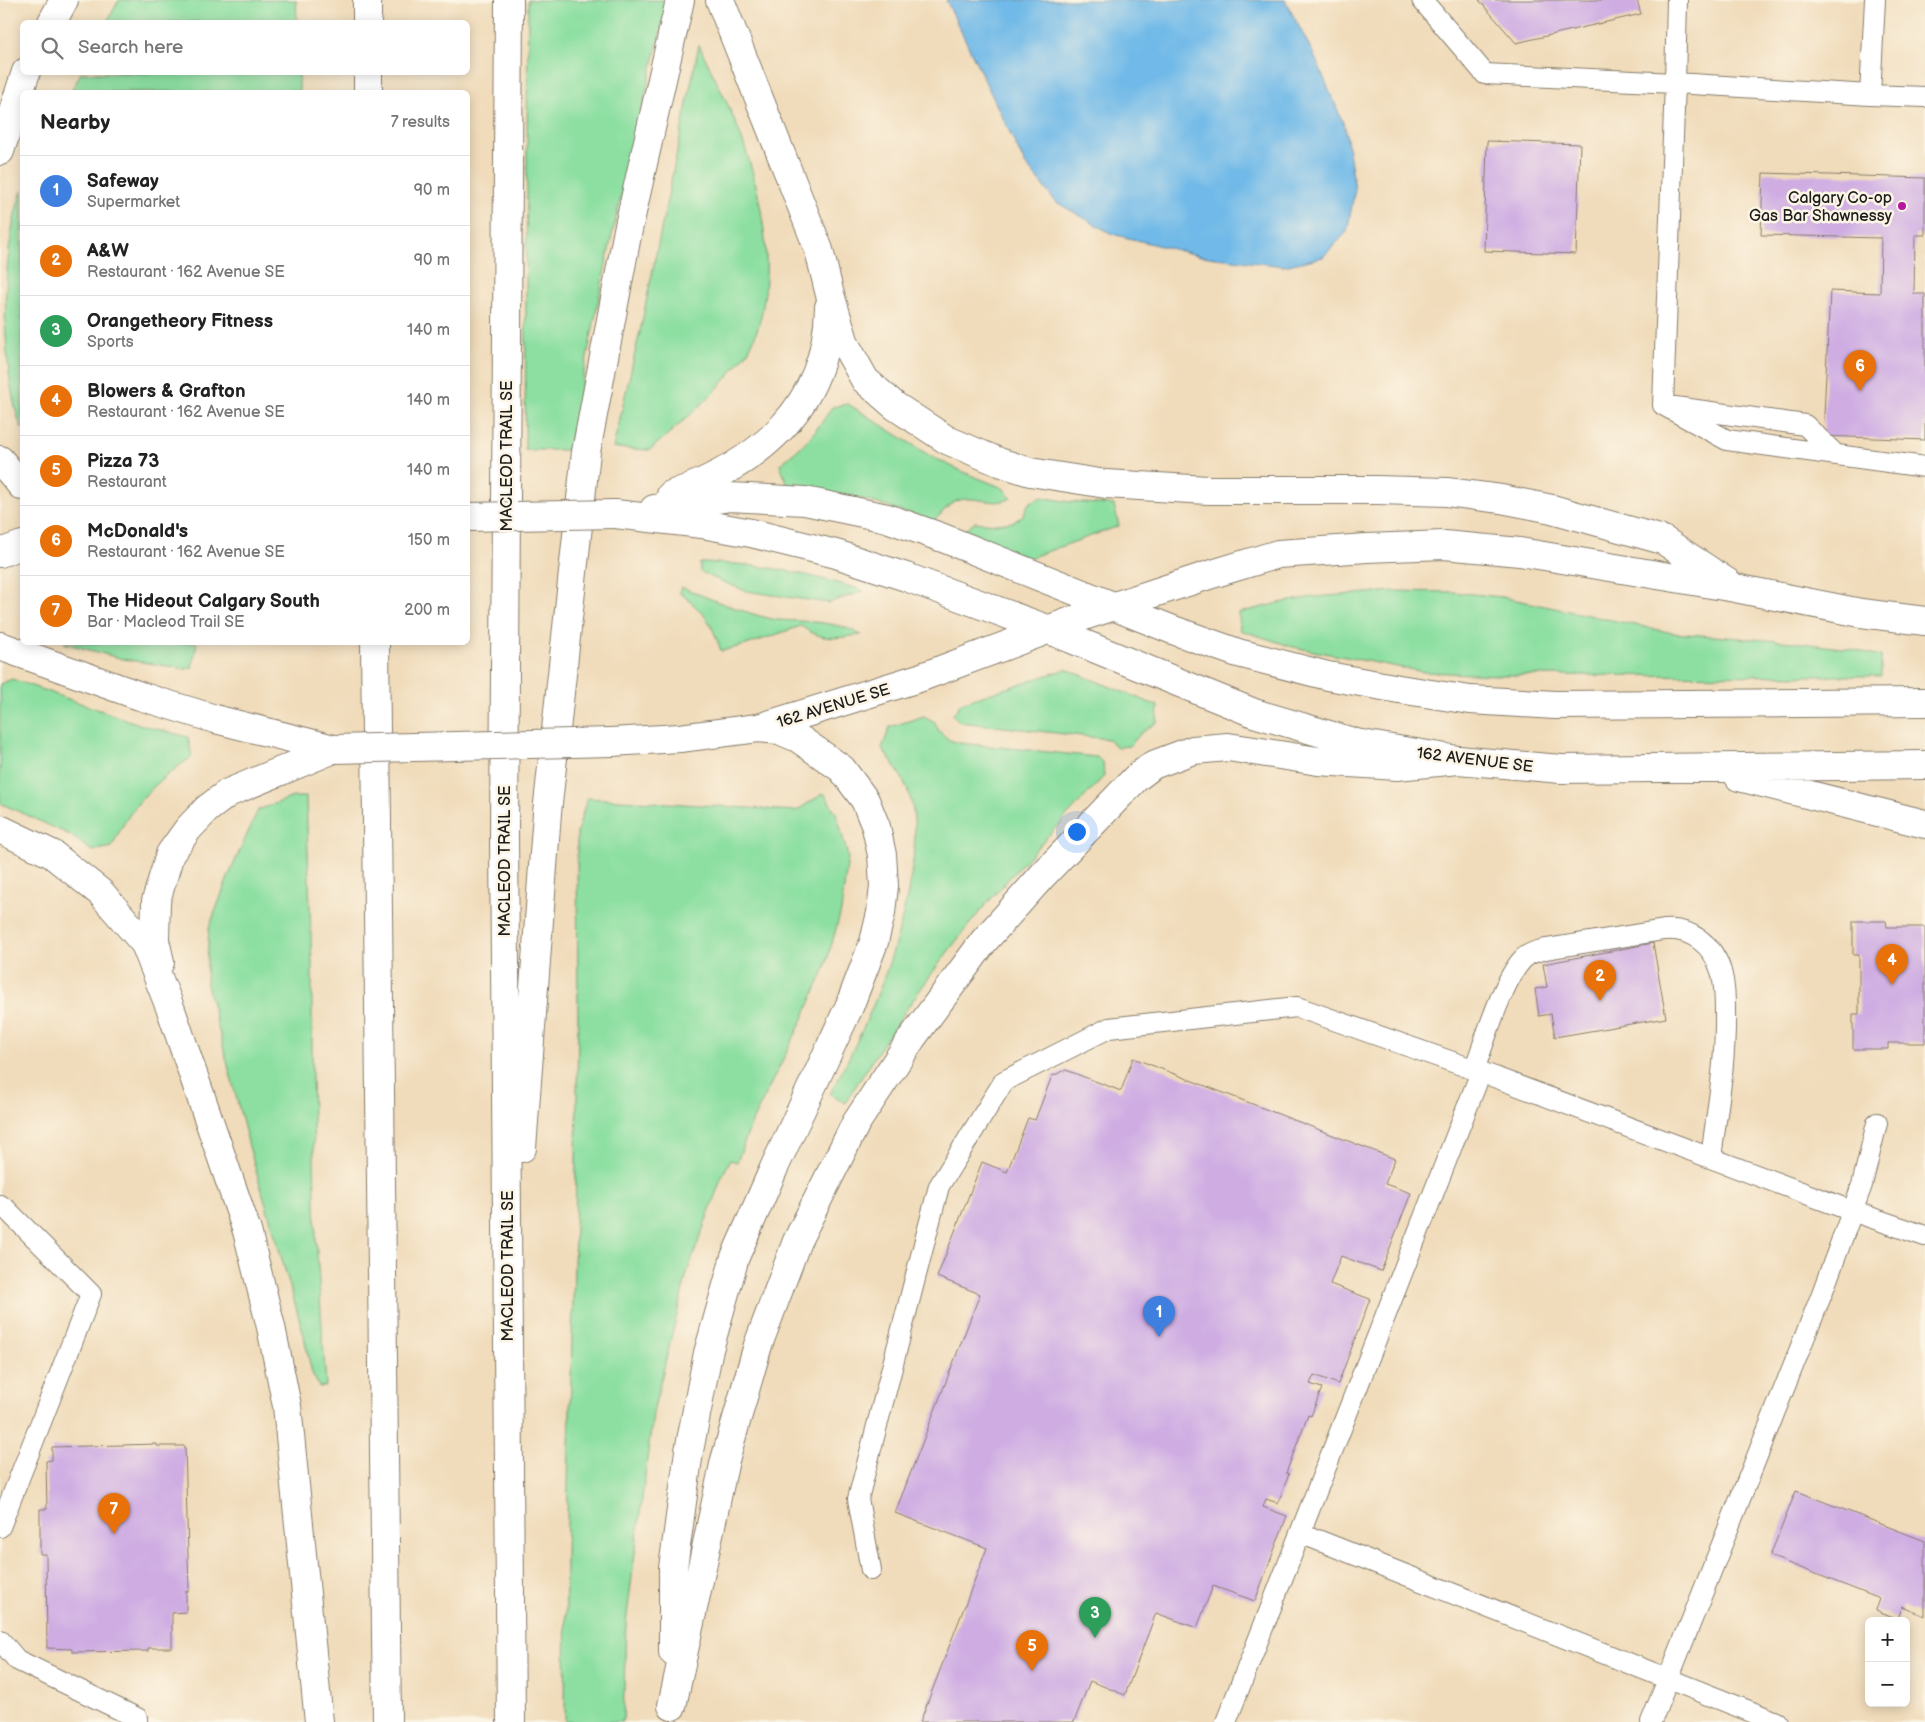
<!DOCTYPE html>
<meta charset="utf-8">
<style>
body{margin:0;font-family:"Balsamiq Sans",sans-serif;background:#f2f2f2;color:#222}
.controls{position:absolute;right:15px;bottom:15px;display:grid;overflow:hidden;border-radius:8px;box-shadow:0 2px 12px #0003}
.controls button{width:45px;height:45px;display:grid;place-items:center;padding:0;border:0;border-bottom:1px solid #e0e0e0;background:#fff;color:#222;font:25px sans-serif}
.you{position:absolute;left:1076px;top:831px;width:18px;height:18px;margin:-12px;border:4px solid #fff;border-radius:50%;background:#1a73e8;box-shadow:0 0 0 8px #1a73e833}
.badge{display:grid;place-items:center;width:32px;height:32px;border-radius:50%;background:#b5179e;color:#fff;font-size:16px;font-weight:700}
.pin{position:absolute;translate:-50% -41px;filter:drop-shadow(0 1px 2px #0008)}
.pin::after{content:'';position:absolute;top:26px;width:18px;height:15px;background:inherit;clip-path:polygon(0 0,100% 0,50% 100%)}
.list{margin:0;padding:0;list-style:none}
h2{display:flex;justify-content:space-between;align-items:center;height:65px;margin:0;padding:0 20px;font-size:21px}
h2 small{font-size:16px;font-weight:400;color:#767676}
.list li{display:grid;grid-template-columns:32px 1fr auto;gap:15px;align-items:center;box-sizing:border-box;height:70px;padding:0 20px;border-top:1px solid #e0e0e0}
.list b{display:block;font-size:19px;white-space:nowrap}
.list p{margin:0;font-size:16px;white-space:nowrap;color:#767676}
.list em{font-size:16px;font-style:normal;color:#767676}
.icon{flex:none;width:28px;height:28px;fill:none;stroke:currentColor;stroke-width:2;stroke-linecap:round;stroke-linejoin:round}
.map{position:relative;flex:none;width:1925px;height:1722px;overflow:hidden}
.search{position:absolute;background:#fff;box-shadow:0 2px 12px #0003;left:20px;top:20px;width:450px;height:55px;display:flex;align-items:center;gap:12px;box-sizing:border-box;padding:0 18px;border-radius:8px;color:#767676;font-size:19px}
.panel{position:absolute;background:#fff;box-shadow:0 2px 12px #0003;left:20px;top:90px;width:450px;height:555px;border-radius:8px}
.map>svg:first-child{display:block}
.green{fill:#8cdfa1;stroke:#547e5e}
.water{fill:#70b9e8;stroke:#466a82}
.building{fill:#cfade3}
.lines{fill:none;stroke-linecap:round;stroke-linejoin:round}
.lane-casing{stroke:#867c6b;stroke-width:22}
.secondary-casing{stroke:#867c6b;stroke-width:30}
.highway-casing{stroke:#867c6b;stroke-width:30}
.lane{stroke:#fff;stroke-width:20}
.secondary{stroke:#fff;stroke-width:28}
.highway{stroke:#fff;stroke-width:28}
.secondary-bridge-casing{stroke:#867c6b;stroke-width:30;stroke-linecap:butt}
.secondary-bridge{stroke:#fff;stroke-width:28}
.poi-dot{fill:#b5179e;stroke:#fcf5e5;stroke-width:2}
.labels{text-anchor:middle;stroke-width:5;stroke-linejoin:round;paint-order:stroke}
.poi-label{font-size:16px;fill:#1c1c1c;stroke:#fcf5e5;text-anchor:end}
.street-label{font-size:16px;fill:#1c1c1c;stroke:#fcf5e5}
</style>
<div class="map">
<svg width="1925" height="1722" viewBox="0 0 1925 1722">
<rect width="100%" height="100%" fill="#fcf5e5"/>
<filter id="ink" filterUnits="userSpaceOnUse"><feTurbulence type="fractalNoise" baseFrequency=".02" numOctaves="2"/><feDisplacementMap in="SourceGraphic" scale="10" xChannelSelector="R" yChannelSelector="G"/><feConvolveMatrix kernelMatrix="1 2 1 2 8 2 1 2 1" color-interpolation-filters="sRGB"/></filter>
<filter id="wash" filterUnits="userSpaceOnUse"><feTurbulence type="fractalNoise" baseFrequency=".0096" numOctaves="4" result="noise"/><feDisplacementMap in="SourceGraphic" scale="20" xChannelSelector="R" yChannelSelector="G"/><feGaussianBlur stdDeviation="1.12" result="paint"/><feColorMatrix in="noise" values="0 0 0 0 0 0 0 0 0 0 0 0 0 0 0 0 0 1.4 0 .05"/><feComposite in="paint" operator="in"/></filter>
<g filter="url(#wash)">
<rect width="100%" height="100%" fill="#f0dbba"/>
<path class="green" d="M 119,0 L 296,0 L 297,22 L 107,22 Z
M 528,0 L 668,0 L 612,235 L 568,450 L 525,450 Z
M 699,45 C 714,78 733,111 744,145 C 765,205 779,291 749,350 C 745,356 739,362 735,368 C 711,399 679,424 650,450 L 613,448 L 641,327 Z
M 81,73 L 299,73 L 299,92 L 71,92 Z
M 22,191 L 22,429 C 0,376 0,249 22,191 Z
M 848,404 L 932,457 L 968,474 L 1003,488 L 1011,498 C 994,508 975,494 957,501 C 946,505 942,515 933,521 L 862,499 L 787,484 L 780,464 C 802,448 818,430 832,407 Z
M 1041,497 L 1070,502 L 1114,505 L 1119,526 L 1029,558 L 962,532 L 974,522 L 996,524 L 1014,522 L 1023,515 L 1029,503 Z
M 700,563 C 757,562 810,574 864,591 L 828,603 L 746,591 L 713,578 L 700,571 Z
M 681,587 C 711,599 741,612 772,619 C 780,621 790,620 799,621 C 819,622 844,624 861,635 C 834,638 824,642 801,626 L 746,645 L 721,651 C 710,618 705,614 679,592 Z
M 1396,591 L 1452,592 L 1502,597 L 1673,633 L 1793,642 L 1849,649 L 1881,656 L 1881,676 L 1497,675 L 1424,672 L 1293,647 L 1240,630 L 1239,613 L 1279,603 L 1313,597 Z
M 64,643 L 197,643 L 192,668 L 185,669 L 123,659 Z
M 1066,669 L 1158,706 L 1157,722 L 1140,734 L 1130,746 L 1117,747 L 1108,739 L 960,722 L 953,715 L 961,703 Z
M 12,679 L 142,725 L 188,737 L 192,757 C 155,782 130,805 112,847 L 92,851 L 70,835 L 0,803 L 0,684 Z
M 924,716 L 935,722 L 938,730 L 949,740 L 960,743 L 1097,757 L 1103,763 L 1104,776 C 1052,833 996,888 950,949 C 912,999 878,1051 845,1103 L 830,1094 C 866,1027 893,967 908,892 C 914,860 919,825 909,794 C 903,777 892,762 882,748 L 890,727 Z
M 824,793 L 837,815 L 848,857 L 841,911 L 825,968 L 801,1023 L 752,1122 L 737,1162 L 730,1160 L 721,1179 L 687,1273 L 653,1413 L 626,1623 L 623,1722 L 565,1722 L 566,1556 L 575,1231 L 578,1024 L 577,833 L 587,798 L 796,811 Z
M 293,797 L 306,797 L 312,964 L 312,1077 L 316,1237 L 326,1386 L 319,1387 L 312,1373 L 302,1328 L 250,1150 L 206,981 L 209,928 L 229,875 L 258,810 Z"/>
<path class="water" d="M 946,0 L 1285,0 L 1314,55 L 1345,127 L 1355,189 L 1347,232 L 1323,257 L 1284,266 L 1201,256 L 1112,234 L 1056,202 L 1025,164 Z"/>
<g id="blocks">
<path class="building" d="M 1479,0 L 1637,0 L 1641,14 L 1516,43 Z
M 1487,141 L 1580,144 L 1576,254 L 1484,251 Z
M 1763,173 L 1925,178 L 1925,235 L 1915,235 L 1914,294 L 1925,294 L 1925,440 L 1823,436 L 1830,291 L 1880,293 L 1881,238 L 1761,235 Z
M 1853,921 L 1886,921 L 1887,927 L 1925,927 L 1925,1043 L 1888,1043 L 1888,1049 L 1853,1049 L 1853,1014 L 1859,1014 L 1859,955 L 1853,955 Z
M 1653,943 L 1666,1018 L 1555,1037 L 1551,1014 L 1539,1016 L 1535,989 L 1547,987 L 1543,964 Z
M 1133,1058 L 1395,1159 L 1385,1184 L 1411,1193 L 1381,1271 L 1341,1256 L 1330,1284 L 1370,1299 L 1338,1384 L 1314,1375 L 1310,1384 L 1322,1388 L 1311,1416 L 1308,1415 L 1286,1473 L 1289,1474 L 1278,1503 L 1266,1499 L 1263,1507 L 1287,1516 L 1255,1601 L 1213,1586 L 1197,1628 L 1156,1613 L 1125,1695 L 1090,1681 L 1074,1722 L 920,1722 L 987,1548 L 895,1513 L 980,1294 L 937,1277 L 982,1162 L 1007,1172 L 1028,1118 L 1035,1120 L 1052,1076 L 1066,1070 L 1121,1091 Z
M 157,1444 L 157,1446 L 185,1446 L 189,1591 L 186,1591 L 186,1612 L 172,1613 L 172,1648 L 148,1648 L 148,1651 L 72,1652 L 72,1649 L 47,1648 L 46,1554 L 40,1554 L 40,1509 L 47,1509 L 46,1461 L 52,1460 L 52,1447 Z
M 1796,1491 L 1925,1541 L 1925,1616 L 1902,1607 L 1898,1619 L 1876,1610 L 1880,1599 L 1770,1556 Z"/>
</g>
</g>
<g filter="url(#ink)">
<use href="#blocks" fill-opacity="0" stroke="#867c6b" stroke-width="1"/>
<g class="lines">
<g class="lane-casing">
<path id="lane" d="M 1422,0 L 1485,74 L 1675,83 L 1663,405
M 1677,0 L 1675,83 L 1870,95
M 1875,0 L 1870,95 L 1925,97
M 1663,405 L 1727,440 L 1925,467
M 1675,407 L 1805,425 L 1836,455
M 1474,1070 C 1485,1041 1502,982 1522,960 C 1528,953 1537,951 1546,949 L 1664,930 C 1691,927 1713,945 1721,971 C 1725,985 1725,999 1725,1013 C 1726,1062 1717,1110 1711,1158
M 0,1205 L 7,1210 L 91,1294 L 0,1527
M 1300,1533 L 1777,1722
M 871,1570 L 858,1499 L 939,1186 L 1004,1081 L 1109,1028 L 1297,1007 L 1481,1072 L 1852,1211 L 1925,1236
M 0,1640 L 17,1660 L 137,1718 L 137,1722
M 1226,1722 L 1481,1072
M 1651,1722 L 1821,1296 L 1862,1185 L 1877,1123"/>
</g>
<g class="secondary-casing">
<path id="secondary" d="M 720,0 L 819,250 L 829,291 L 845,344 L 865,380 L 895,406 L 947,440 L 999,462 L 1030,472 L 1106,484 L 1208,490 L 1377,490 L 1447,492 L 1501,499 L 1552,509 L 1663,540 L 1728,583
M 671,495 C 760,463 827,408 829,307
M 654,509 L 730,497 L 805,501 L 887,518 L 943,538 L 1173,630 L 1238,653 L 1328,676 L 1399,689 L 1470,700 L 1555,705 L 1925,702
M 615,514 L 702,524 L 751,533 L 836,554 L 906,577 L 1047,629 L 1254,713 L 1356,743 L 1458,760 L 1561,769 L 1925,765
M 0,553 L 22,545
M 0,646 L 140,696 L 215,719 L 334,749
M 611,742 L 680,738 L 758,728 L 919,678 L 1090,614 L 1209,575 L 1278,554 L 1367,548 L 1444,545 L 1520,552 L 1735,588 L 1861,613 L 1925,621
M 1739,777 L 1925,824"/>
</g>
<g class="highway-casing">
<path id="highway" d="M 367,0 L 367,22
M 509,0 L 504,837 L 511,1722
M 52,22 L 64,0
M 368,72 L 368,92
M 0,151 L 26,72
M 0,460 L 22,486
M 375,642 L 387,1722
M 0,829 L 52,854 L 101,893 L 145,944 L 171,1010 L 247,1231 L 271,1327 L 287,1406 L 319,1722
M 160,962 L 155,940 L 156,901 L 170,854 L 188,829 L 207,809 L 228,793 L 334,749
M 522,1148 L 547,813 L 586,452 L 628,230 L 680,0
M 673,1652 L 673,1568 L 689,1451 L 708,1353 L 735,1257 L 774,1168 L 849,1007 L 874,942 L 881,913 L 884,886 L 882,855 L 876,827 L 865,800 L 842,769 L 798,738 L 779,730 L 758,728
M 672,1706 L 725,1460 L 758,1345 L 797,1241 L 856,1123 L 912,1038 L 984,941 L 1043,875 L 1136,778 L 1153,765 L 1193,750 L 1228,747 L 1318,761 L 1397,766 L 1458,760"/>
</g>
<use href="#lane" class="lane"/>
<use href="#secondary" class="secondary"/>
<use href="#highway" class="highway"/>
<g class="secondary-bridge-casing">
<path id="secondary-bridge" d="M 468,517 L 615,514
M 334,749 L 611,742"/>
</g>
<use href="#secondary-bridge" class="secondary-bridge"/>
</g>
</g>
<circle class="poi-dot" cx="1902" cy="206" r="5"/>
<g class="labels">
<g class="poi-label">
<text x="1892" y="203">Calgary Co-op<tspan x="1892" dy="18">Gas Bar Shawnessy</tspan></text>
</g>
<g class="street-label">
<text transform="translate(506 456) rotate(-90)" y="6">MACLEOD TRAIL SE</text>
<text transform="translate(833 705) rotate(-17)" y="6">162 AVENUE SE</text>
<text transform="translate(1475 759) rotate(7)" y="6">162 AVENUE SE</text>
<text transform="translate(504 861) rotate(-90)" y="6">MACLEOD TRAIL SE</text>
<text transform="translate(507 1266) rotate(-90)" y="6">MACLEOD TRAIL SE</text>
</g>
</g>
</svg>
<div class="controls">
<button>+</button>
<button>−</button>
</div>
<div class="you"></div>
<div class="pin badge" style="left:1159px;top:1337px;background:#3f7fe0">1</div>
<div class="pin badge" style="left:1600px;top:1001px;background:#e8710a">2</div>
<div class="pin badge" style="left:1095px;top:1638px;background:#2e9e5b">3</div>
<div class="pin badge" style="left:1892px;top:985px;background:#e8710a">4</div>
<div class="pin badge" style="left:1032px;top:1671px;background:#e8710a">5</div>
<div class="pin badge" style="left:1860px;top:391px;background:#e8710a">6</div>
<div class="pin badge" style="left:114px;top:1534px;background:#e8710a">7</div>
<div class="search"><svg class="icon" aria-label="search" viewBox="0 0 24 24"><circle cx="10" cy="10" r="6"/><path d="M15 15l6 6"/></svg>Search here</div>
<section class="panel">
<h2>Nearby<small>7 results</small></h2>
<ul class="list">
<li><span class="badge" style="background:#3f7fe0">1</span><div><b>Safeway</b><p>Supermarket</p></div><em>90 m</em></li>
<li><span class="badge" style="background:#e8710a">2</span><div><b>A&amp;W</b><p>Restaurant · 162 Avenue SE</p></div><em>90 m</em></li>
<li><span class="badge" style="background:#2e9e5b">3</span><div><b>Orangetheory Fitness</b><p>Sports</p></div><em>140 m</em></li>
<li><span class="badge" style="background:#e8710a">4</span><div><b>Blowers &amp; Grafton</b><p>Restaurant · 162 Avenue SE</p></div><em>140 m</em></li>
<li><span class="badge" style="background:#e8710a">5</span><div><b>Pizza 73</b><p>Restaurant</p></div><em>140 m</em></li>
<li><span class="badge" style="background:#e8710a">6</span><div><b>McDonald's</b><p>Restaurant · 162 Avenue SE</p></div><em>150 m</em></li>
<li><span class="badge" style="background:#e8710a">7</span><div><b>The Hideout Calgary South</b><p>Bar · Macleod Trail SE</p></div><em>200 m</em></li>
</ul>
</section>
</div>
